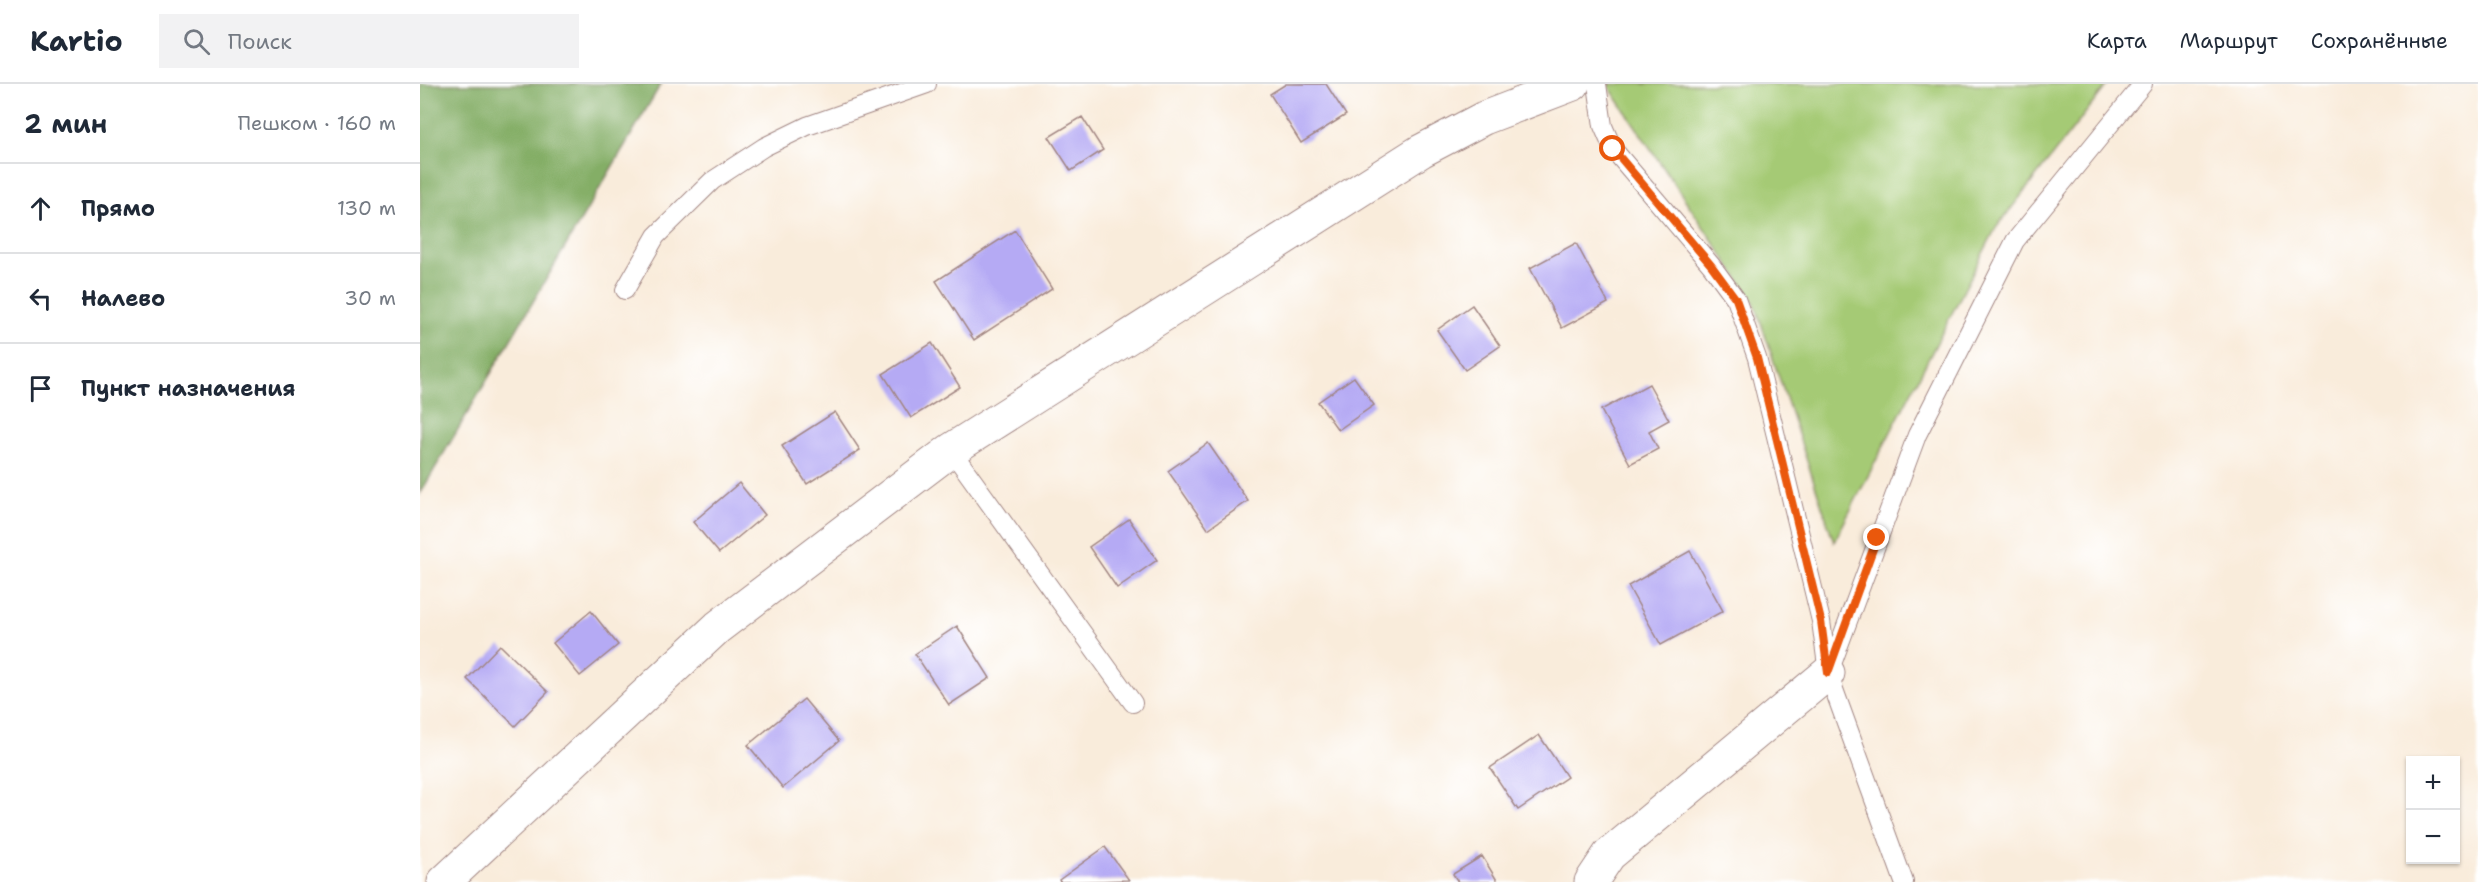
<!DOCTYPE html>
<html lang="ru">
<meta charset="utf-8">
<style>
body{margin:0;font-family:"Shantell Sans",sans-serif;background:#f2f2f3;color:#1f2937}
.controls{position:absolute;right:18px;bottom:18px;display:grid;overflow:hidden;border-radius:0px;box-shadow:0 2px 4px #0004}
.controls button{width:54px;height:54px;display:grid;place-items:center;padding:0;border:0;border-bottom:2px solid #e0e1e3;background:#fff;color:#1f2937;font:30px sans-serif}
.stop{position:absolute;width:18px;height:18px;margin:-14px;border:4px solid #ea580c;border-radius:50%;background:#fff}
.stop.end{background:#ea580c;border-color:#fff;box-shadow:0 2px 6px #0008}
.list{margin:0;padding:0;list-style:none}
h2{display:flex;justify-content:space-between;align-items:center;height:78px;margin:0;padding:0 24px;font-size:26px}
h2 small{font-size:20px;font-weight:400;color:#747a83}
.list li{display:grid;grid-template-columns:39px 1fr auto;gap:18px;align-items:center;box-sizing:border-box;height:90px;padding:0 24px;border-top:2px solid #e0e1e3}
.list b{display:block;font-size:22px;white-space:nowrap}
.list em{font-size:20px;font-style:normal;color:#747a83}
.icon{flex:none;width:33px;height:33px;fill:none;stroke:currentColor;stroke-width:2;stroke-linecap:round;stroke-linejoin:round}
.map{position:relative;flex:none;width:2058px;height:798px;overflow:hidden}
header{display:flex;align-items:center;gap:36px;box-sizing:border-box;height:84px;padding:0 30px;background:#fff;border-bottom:2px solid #e0e1e3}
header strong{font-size:28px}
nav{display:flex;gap:33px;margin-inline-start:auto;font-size:21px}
.search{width:420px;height:54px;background:#f2f2f3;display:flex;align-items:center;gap:15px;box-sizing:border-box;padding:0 21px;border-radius:0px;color:#747a83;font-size:22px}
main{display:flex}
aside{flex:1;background:#fff}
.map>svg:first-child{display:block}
.green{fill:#a5ca74;stroke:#787450;stroke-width:1.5}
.forest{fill:#84ae66;stroke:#676648;stroke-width:1.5}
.building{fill:#b5aaf4}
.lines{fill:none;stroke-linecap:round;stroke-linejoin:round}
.lane-casing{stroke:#a28683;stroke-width:20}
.street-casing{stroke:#a28683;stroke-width:35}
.lane{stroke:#fff;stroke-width:18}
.street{stroke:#fff;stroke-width:33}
.route{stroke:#ea580c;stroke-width:8}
</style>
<header>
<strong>Kartio</strong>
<div class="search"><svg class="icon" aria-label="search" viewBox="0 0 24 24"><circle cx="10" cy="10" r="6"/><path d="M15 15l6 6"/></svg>Поиск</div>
<nav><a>Карта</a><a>Маршрут</a><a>Сохранённые</a></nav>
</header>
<main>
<aside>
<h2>2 мин<small>Пешком · 160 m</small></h2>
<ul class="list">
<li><svg class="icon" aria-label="ahead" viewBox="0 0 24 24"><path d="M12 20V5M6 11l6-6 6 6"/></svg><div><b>Прямо</b></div><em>130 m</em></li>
<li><svg class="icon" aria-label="left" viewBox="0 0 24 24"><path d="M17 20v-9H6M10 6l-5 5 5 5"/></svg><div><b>Налево</b></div><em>30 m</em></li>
<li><svg class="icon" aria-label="arrive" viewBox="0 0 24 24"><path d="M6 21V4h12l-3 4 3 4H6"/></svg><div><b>Пункт назначения</b></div></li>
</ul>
</aside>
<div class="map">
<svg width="2058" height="798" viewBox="0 0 2058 798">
<rect width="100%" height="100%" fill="#fff"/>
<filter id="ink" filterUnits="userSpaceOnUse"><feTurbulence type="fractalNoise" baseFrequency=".0167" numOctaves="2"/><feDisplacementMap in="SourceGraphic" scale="12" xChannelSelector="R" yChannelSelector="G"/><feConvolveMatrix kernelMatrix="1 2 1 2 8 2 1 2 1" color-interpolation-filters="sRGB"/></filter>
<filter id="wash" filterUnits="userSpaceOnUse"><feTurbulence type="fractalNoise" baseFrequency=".008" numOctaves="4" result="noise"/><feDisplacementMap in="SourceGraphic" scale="24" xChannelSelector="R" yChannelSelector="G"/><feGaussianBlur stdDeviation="1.35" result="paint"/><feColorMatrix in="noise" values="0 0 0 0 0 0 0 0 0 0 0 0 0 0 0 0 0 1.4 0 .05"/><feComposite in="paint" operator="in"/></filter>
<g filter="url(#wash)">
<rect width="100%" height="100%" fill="#f9ecdb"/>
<path class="green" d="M 1187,0 L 1688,0 L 1576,144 L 1414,458 L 1334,218 Z"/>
<path class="forest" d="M 0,0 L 241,0 L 0,410 Z"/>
<g id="blocks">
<path class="building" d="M 866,0 L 906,0 L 926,31 L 881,59 L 850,10 Z
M 662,33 L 683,66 L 651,87 L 629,53 Z
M 595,146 L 632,205 L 554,256 L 516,197 Z
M 1156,159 L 1188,219 L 1142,244 L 1110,184 Z
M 1052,221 L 1080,262 L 1045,286 L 1017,246 Z
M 512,259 L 540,303 L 491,334 L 463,290 Z
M 934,293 L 954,321 L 918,346 L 898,318 Z
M 1229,300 L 1249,336 L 1229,347 L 1238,365 L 1210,380 L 1181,326 Z
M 415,328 L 440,366 L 387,400 L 362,362 Z
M 788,359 L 828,417 L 788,445 L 748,387 Z
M 319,399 L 345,431 L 299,469 L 273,438 Z
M 709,435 L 737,476 L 697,504 L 669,463 Z
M 1270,467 L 1303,527 L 1241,561 L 1208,502 Z
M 171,527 L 198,561 L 160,592 L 133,559 Z
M 537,542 L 570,594 L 529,621 L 495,570 Z
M 80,561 L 128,608 L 95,642 L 47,595 Z
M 384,615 L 419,657 L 363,704 L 328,661 Z
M 1119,651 L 1147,693 L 1098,726 L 1070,684 Z
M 685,763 L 709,796 L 640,798 L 639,796 Z
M 1062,772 L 1078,798 L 1038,798 L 1033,790 Z"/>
</g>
</g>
<g filter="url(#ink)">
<use href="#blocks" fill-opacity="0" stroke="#a28683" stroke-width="1.5"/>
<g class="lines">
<g class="lane-casing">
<path id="lane" d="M 1177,0 L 1183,42 L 1193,65 L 1291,181 L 1316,215 L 1337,274 L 1401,537 L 1408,589 L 1484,798
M 205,206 L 236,152 L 292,97 L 344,63 L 387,42 L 507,0
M 531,366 L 713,619
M 1409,588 L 1497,351 L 1595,157 L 1723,0"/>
</g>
<g class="street-casing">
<path id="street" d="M 24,798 L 298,543 L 531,366 L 1001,67 L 1064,34 L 1153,0
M 1171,798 L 1189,771 L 1408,589"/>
</g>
<use href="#lane" class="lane"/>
<use href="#street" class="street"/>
</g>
</g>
<g class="lines" filter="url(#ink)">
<path class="route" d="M 1193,65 L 1291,181 L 1316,215 L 1337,274 L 1401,537 L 1408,589 L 1457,454"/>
</g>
</svg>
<div class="controls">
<button>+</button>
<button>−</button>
</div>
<div class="stop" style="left:1193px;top:65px"></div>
<div class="stop end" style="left:1457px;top:454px"></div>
</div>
</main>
